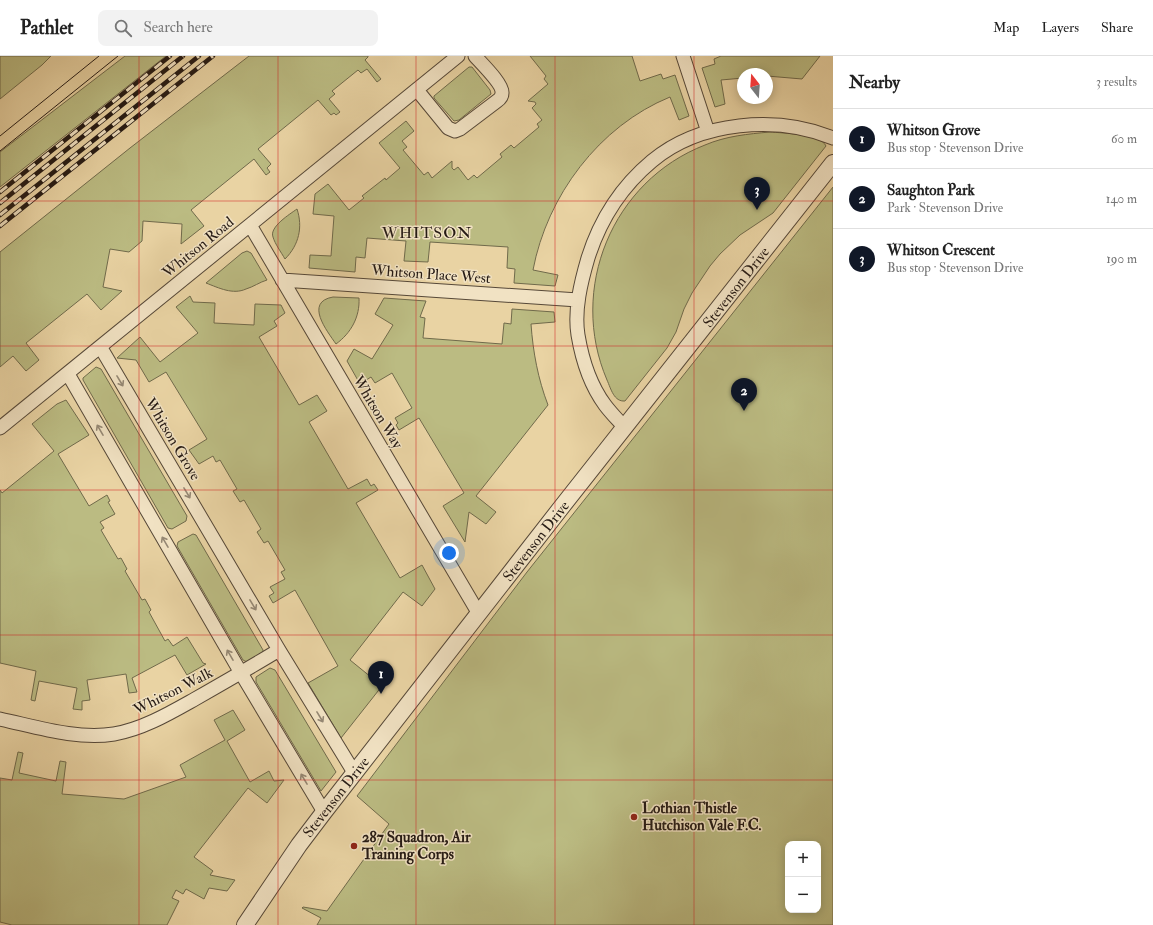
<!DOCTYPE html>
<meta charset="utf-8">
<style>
body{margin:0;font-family:"IM FELL Double Pica",serif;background:#f2f2f2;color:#222}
.controls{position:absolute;right:12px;bottom:12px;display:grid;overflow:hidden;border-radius:8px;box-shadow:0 2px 10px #0003}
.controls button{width:36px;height:36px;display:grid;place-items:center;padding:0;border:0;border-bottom:1px solid #e0e0e0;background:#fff;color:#222;font:20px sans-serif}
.compass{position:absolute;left:737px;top:12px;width:36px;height:36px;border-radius:50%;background:#fff;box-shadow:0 2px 10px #0003;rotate:343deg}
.you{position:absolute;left:449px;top:497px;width:14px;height:14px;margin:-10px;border:3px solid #fff;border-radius:50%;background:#1a73e8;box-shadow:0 0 0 6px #1a73e833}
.badge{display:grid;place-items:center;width:26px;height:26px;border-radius:50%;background:#111827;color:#fff;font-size:13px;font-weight:700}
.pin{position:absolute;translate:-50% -33px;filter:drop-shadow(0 1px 2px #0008)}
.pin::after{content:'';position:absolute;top:21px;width:14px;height:12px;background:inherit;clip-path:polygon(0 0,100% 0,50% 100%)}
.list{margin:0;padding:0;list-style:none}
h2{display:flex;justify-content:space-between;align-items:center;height:52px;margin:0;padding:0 16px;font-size:17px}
h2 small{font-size:13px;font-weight:400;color:#767676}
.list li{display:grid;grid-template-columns:26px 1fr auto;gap:12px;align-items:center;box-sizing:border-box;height:60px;padding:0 16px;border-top:1px solid #e0e0e0}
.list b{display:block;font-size:15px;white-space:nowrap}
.list p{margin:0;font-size:13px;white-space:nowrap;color:#767676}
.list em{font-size:13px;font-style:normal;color:#767676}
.icon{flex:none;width:22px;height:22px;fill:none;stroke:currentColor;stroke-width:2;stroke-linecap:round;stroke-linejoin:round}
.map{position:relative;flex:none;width:833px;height:869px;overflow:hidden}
header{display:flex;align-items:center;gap:24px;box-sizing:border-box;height:56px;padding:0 20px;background:#fff;border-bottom:1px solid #e0e0e0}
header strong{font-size:19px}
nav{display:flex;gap:22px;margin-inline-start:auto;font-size:14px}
.search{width:280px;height:36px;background:#f2f2f2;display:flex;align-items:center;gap:10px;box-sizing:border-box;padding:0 14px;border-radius:8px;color:#767676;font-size:15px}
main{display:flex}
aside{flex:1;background:#fff}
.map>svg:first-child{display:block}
.green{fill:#bbbb82;stroke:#706a4b;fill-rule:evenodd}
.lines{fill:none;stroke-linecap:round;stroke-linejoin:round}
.minor-casing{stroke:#564838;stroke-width:15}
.tertiary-casing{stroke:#564838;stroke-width:18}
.minor{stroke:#f1e2c3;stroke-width:13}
.tertiary{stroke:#f1e2c3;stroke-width:16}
.tram{stroke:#251a14;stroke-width:1}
.rail-casing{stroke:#251a14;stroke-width:4.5}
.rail{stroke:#f1e2c3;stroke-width:3;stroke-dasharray:9;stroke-linecap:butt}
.oneway{stroke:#958874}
.grid{fill:none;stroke:#d62828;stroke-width:1;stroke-opacity:0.55}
.poi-dot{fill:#8f2418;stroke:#f1e2c3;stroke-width:1.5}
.labels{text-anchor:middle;stroke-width:3;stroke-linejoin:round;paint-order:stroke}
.street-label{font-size:15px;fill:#251a14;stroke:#f1e2c3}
.poi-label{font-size:15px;font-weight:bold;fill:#251a14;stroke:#f1e2c3;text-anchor:start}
.neighbourhood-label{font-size:16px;letter-spacing:1px;fill:#251a14;stroke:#f1e2c3}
</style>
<header>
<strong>Pathlet</strong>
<div class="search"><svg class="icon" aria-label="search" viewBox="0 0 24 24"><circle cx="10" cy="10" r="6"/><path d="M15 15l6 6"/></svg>Search here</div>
<nav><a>Map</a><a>Layers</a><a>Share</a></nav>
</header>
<main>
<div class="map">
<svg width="833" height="869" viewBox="0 0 833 869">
<rect width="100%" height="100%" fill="#e9d3a3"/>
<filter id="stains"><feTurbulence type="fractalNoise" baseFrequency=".005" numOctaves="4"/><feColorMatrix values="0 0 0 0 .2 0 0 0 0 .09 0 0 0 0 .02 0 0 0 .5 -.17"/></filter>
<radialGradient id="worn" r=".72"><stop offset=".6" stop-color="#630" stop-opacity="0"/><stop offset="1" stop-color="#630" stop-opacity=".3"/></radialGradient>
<path class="green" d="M 0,0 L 51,0 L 42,9 L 0,43 Z
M 125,0 L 166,0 L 0,131 L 0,96 Z
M 249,0 L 368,0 L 368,1 L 365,4 L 381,23 L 377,26 L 367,13 L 361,17 L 358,14 L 332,35 L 335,38 L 329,43 L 340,56 L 336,59 L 334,57 L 331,59 L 318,44 L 258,93 L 271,108 L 267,112 L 270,116 L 266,119 L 254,103 L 191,154 L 204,170 L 181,188 L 182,168 L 143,165 L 142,185 L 129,196 L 110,193 L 103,231 L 122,235 L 101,254 L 87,238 L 26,287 L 39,304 L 26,315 L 13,300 L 0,311 L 0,196 L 130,92 Z
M 530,0 L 632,0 L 640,25 L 661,18 L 663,23 L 675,19 L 689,60 L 679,64 L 670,41 C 599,70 547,140 533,214 L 558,219 L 555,230 L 514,227 L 515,213 L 507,212 L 508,191 L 430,186 L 428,206 L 404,205 L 406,185 L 367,182 L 365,202 L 356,201 L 355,216 L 309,212 L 310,199 L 331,200 L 334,160 L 313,158 L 315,138 L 328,128 L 349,154 L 364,142 L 362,140 L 385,122 L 386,124 L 400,112 L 379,87 L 406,65 L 414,75 L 402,85 L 407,91 L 403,94 L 424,119 L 428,116 L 432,122 L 452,105 L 452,112 L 454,114 L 458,111 L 468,124 L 474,119 L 477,122 L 502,101 L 500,98 L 511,89 L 514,92 L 539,71 L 537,68 L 542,64 L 532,52 L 536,48 L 535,46 L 528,45 L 548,28 L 544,23 L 546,20 Z
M 721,0 L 820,0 L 802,23 L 767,20 L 767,18 L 743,18 L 743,22 L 721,24 L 725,48 L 715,51 L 702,12 L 715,8 L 714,3 Z
M 469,11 L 472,11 L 490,34 L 491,38 L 459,64 L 454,65 L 434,42 L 434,40 Z
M 770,76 C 782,77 821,78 826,90 L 773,157 L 740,179 L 720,198 L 710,210 L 692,237 L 684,253 L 676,276 L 667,292 L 625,345 C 614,346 611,333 607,324 C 568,233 612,125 705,89 C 726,80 748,78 770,76 Z
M 833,131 L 833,869 L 317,869 L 321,862 L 302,852 L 303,851 L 327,855 L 389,768 L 357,740 L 527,516 ZM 788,788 L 818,788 L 818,854 L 788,854 Z
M 297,153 C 303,171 299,189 285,203 C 281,196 275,188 273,181 C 269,171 290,158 297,153 Z
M 247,195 L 251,197 L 267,224 C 260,226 253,231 246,233 C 233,239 219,232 206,227 L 242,197 Z
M 190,240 L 193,246 L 215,247 L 214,267 L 254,269 L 255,248 L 281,249 L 285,257 L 274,265 L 277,270 L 259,281 L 299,349 L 317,339 L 327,355 L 309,366 L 348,433 L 367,423 L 371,430 L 374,428 L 378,434 L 356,447 L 400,522 L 422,509 L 435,533 L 422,550 L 403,536 L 350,604 L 382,630 L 341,682 L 308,627 L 338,610 L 295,534 L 273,547 L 269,540 L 274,537 L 270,531 L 285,523 L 281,516 L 285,514 L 268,485 L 264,487 L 257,476 L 261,473 L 244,444 L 240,446 L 233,435 L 237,433 L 220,404 L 216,406 L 213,400 L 199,408 L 189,394 L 207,383 L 166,316 L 149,326 L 136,304 L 117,302 L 140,281 L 160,306 L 198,277 L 176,251 Z
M 333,241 L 359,242 C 360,261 351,277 336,288 C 327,275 304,246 333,241 Z
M 384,242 L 426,245 L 420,261 L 425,262 L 423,282 L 502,288 L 504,267 L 511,268 L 512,253 L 554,256 L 555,266 L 531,268 C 533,296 538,323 548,349 L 476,440 L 496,456 L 486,468 L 469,456 L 465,486 L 443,450 L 464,437 L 419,362 L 399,374 L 396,369 L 398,367 L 395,362 L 412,352 L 392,317 L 375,327 L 371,321 L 360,328 L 347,305 L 354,293 L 372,303 L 393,269 L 375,258 Z
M 96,311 L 101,313 L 187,460 L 186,465 L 172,473 L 168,472 L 83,324 L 83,322 Z
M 66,344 L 89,379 L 58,398 L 89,450 L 107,439 L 110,445 L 108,446 L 115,458 L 100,466 L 104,472 L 101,474 L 118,503 L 121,502 L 127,513 L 125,515 L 142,544 L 145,543 L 151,554 L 149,556 L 165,585 L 168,583 L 173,590 L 187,581 L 203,607 L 206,608 L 187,619 L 175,599 L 132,622 L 137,636 L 129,637 L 126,618 L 87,624 L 90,644 L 82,645 L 82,654 L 73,653 L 77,632 L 39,625 L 35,645 L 31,644 L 36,615 L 0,607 L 0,434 L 2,437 L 54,395 L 32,368 L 57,348 Z
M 193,478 L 196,479 L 263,594 L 263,596 L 247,606 L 243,604 L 177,490 L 178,486 Z
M 270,612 L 275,614 L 336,716 L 321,735 L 256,626 L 256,621 Z
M 233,654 L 245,674 L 227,685 L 250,726 L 269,715 L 274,725 L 284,724 L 267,747 L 248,732 L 194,801 L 213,815 L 210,819 L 235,824 L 227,835 L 209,832 L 204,843 L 186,833 L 183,838 L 176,834 L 172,842 L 179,845 L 167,869 L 12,869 L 0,866 L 0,722 L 12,724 L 18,696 L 23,697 L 19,717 L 56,725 L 60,705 L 66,706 L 62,738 L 124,743 L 186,721 L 180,709 L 225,684 L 214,664 Z"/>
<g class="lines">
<g class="minor-casing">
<path id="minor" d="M 683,0 L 708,76
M 417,34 L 448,72 L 455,75 L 460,73 L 497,45 C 500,43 502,40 502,37 C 503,28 481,7 475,0
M 250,169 L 479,558
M 282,224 L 578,244
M 101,292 L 279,594 L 355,718
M 68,318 L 241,617 L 324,756
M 0,372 L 458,0
M 625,372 C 618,364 611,357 605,349 C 591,330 582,303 578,279 C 574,254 581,226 588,202 C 600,164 622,130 652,105 C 700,65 777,59 833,82
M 0,663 C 37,671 77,684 114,678 C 143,673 170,657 195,643 C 223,627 251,611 279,594"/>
</g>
<g class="tertiary-casing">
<path id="tertiary" d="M 245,869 L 299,789 L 324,756 L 560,453 L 833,107"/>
</g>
<use href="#minor" class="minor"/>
<use href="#tertiary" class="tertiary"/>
<path class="tram" d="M 0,80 L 99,0
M 0,95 L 118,0"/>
<g class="rail-casing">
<path id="rail" d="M 0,136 L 170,0
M 0,147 L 183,0
M 0,159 L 199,0
M 0,170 L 213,0"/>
</g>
<use href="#rail" class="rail"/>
</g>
<defs><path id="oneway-shaft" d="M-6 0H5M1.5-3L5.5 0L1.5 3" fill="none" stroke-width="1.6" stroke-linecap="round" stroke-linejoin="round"/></defs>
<g class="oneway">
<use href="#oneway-shaft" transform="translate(120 325) rotate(59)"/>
<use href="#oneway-shaft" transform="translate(100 374) rotate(-120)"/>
<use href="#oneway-shaft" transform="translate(187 437) rotate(59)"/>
<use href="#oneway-shaft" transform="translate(165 486) rotate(-120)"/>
<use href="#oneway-shaft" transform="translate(253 549) rotate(59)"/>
<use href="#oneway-shaft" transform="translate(230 599) rotate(-120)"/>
<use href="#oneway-shaft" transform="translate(320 661) rotate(59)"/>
<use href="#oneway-shaft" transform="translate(304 723) rotate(-121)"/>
</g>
<path class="grid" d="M 139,0 L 139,869M 278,0 L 278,869M 416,0 L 416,869M 555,0 L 555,869M 694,0 L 694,869M 0,145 L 833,145M 0,290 L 833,290M 0,434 L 833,434M 0,579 L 833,579M 0,724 L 833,724"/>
<g class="poi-dot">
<circle cx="634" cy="761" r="4"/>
<circle cx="354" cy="790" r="4"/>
</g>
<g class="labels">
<g class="street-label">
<text transform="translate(198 191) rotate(-39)" y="5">Whitson Road</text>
<text transform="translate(431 218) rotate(4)" y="5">Whitson Place West</text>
<text transform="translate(736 231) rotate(-52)" y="5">Stevenson Drive</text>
<text transform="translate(378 356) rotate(59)" y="5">Whitson Way</text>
<text transform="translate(173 383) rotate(59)" y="5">Whitson Grove</text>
<text transform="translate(536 485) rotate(-52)" y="5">Stevenson Drive</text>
<text transform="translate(173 635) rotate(-27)" y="5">Whitson Walk</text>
<text transform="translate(336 741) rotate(-52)" y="5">Stevenson Drive</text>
</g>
<g class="poi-label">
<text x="642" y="757">Lothian Thistle<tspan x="642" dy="17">Hutchison Vale F.C.</tspan></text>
<text x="362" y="786">287 Squadron, Air<tspan x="362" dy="17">Training Corps</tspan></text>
</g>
<g class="neighbourhood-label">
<text x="427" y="182">WHITSON</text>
</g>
</g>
<rect width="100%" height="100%" filter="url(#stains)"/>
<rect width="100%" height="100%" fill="url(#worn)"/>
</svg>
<div class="controls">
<button>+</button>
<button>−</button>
</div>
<svg class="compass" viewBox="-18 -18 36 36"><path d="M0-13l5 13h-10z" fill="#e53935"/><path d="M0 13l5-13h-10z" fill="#767676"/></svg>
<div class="you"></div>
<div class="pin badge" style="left:381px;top:638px">1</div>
<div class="pin badge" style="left:744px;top:355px">2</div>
<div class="pin badge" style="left:757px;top:154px">3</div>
</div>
<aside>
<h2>Nearby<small>3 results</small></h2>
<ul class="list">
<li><span class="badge">1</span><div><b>Whitson Grove</b><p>Bus stop · Stevenson Drive</p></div><em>60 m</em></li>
<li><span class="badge">2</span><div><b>Saughton Park</b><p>Park · Stevenson Drive</p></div><em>140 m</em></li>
<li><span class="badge">3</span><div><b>Whitson Crescent</b><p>Bus stop · Stevenson Drive</p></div><em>190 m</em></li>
</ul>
</aside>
</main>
